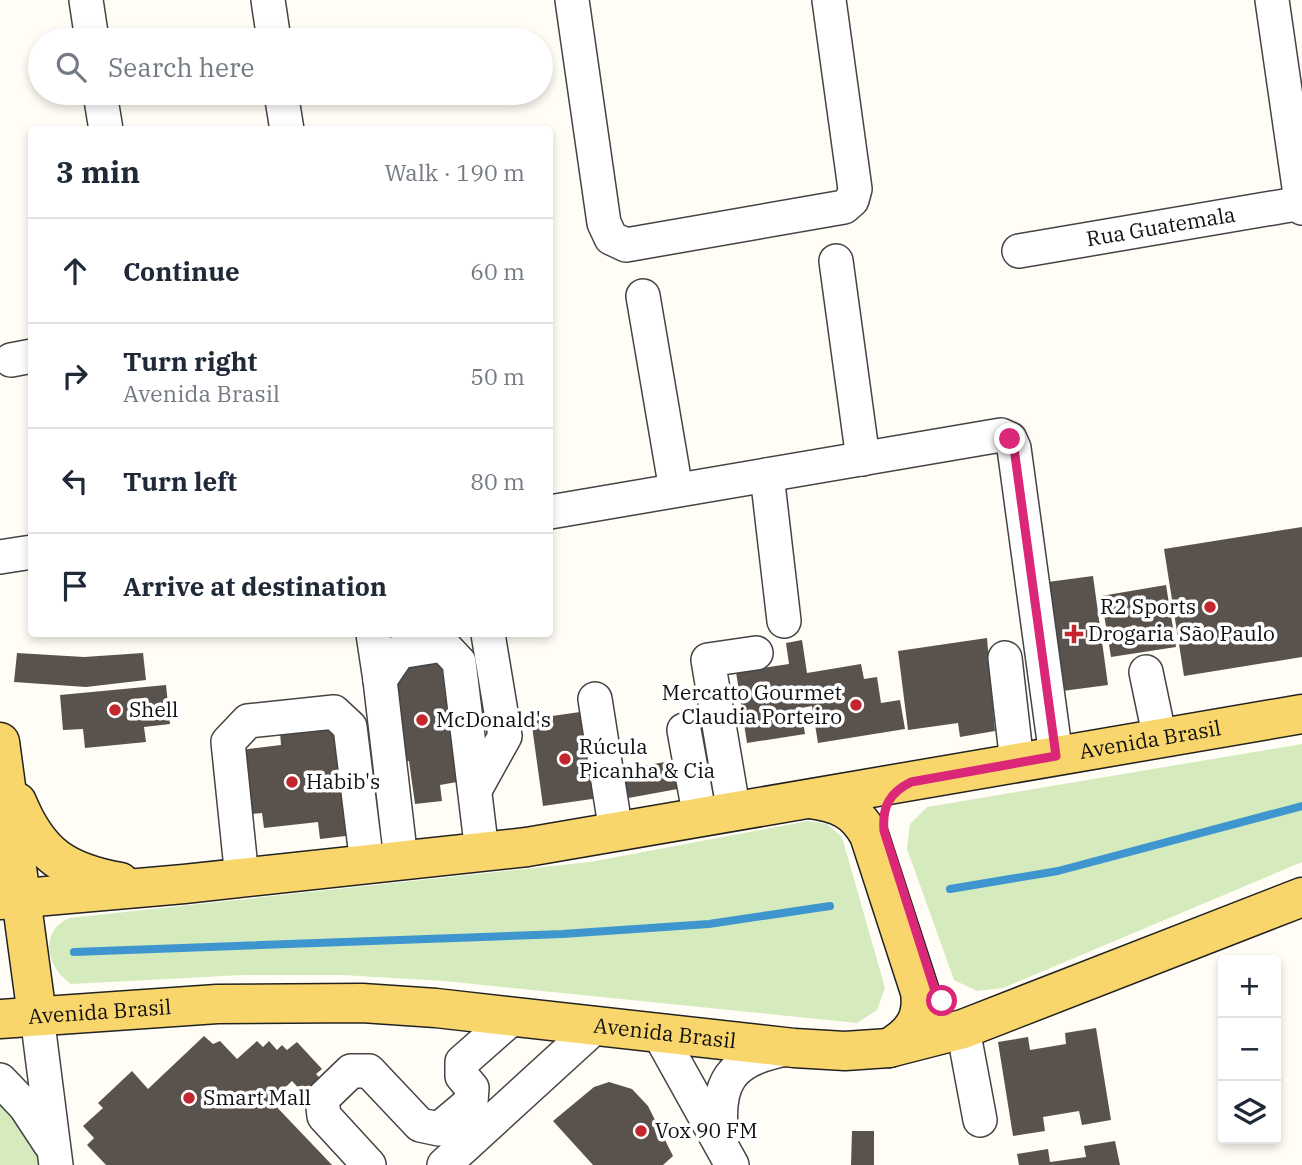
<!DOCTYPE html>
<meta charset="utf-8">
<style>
body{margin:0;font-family:"IBM Plex Serif",serif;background:#f6f6f7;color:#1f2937}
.controls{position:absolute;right:21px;bottom:21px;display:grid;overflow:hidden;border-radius:7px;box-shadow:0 4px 10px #0003}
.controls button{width:63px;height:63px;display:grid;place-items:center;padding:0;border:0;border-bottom:2px solid #e0e1e3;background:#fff;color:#1f2937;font:35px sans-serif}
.stop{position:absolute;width:21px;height:21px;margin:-16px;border:5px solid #db2777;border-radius:50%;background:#fff}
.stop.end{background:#db2777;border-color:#fff;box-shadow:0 2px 7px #0008}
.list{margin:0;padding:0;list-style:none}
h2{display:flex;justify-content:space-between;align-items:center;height:91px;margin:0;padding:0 28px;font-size:30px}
h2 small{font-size:23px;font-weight:400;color:#747a83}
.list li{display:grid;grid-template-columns:46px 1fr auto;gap:21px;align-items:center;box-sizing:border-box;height:105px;padding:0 28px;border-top:2px solid #e0e1e3}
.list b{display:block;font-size:26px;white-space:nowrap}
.list p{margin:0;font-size:23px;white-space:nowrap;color:#747a83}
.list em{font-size:23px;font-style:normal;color:#747a83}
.icon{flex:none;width:38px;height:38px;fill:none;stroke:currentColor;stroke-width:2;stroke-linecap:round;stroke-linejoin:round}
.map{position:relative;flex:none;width:1302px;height:1165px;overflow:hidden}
.search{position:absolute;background:#fff;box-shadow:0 4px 10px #0003;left:28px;top:28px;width:525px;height:77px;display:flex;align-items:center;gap:18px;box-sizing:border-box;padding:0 24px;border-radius:38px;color:#747a83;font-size:26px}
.panel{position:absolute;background:#fff;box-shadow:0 4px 10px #0003;left:28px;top:126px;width:525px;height:511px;border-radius:7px}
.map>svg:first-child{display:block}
.green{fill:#d5ebbd}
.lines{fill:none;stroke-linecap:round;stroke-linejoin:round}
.stream{stroke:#3f96cf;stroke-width:8}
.building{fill:#5a524d}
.minor-casing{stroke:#444;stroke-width:36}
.major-casing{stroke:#222;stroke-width:41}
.minor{stroke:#fff;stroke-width:33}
.major{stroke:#f9d66b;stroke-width:38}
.route{stroke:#db2777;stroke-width:9}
.poi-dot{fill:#c4262e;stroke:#fff;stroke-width:2.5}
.labels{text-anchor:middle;stroke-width:7;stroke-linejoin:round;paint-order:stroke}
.street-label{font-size:21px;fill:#111;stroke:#fff}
.poi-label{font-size:21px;fill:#111;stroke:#fff;text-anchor:start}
</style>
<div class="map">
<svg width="1302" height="1165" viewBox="0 0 1302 1165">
<rect width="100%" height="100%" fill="#fffdf5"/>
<path class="green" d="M 1302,744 L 1302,862 L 1003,988 L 977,991 L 954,980 L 907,849 L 910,824 L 927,807 Z
M 808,821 L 827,824 L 842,837 L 885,988 L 877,1010 L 857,1023 L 444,981 L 342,975 L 243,975 L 71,984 C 47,968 38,932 69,918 L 590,862 Z
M 0,1092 L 38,1150 L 40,1165 L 0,1165 Z"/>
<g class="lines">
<path class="stream" d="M 950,889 L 1058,871 L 1302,806
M 74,952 L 562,934 L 709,924 L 830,906"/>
</g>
<path class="building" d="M 1302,527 L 1302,657 L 1184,676 L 1164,549 Z
M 1093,576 L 1108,685 L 1055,692 L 1040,583 Z
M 1166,585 L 1176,647 L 1111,657 L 1101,596 Z
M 987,638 L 995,731 L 960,737 L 958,723 L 908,730 L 898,651 Z
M 802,640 L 807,673 L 861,664 L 864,679 L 877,677 L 881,703 L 900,700 L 905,729 L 818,743 L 812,706 L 801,708 L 805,734 L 747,743 L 736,672 L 789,664 L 786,643 Z
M 17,653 L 84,657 L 143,653 L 146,680 L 86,687 L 14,682 Z
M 440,654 L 457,782 L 440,785 L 442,801 L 415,804 L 409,761 L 401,762 L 390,678 L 403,676 L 401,659 Z
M 166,685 L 170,724 L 144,727 L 146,742 L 85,748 L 83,729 L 63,730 L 60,695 Z
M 587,711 L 599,798 L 543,806 L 531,719 Z
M 342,725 L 354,835 L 320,839 L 318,822 L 264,828 L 262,813 L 238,815 L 231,751 L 281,745 L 280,732 Z
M 677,760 L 683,788 L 623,799 L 618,770 Z
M 1096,1028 L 1111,1120 L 1082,1125 L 1079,1111 L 1043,1117 L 1045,1131 L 1013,1136 L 998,1042 L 1028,1037 L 1030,1050 L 1066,1044 L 1065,1033 Z
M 204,1036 L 213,1044 L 220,1041 L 237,1059 L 257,1041 L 263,1047 L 269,1041 L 277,1050 L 282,1045 L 287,1050 L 297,1042 L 322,1069 L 316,1074 L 322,1080 L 305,1095 L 292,1081 L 271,1101 L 332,1165 L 106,1165 L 87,1145 L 94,1138 L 83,1126 L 103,1108 L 98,1103 L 132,1071 L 148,1089 Z
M 609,1082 L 632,1089 L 648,1106 L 673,1156 L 663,1165 L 593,1165 L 553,1121 L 594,1087 Z
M 852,1131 L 874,1131 L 874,1165 L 851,1165 Z
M 1115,1141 L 1120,1165 L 1019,1165 L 1017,1154 L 1048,1149 L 1050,1162 L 1086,1157 L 1084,1146 Z"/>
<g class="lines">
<g class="minor-casing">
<g id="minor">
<path d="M 86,0 L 92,40"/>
<path d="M 268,0 L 274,40"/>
<path d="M 572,0 L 604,223 L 611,238 L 626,245 L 844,207 L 852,200 L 855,189 L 829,0"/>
<path d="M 1272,0 L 1302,208"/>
<path d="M 100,93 L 106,130"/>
<path d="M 281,93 L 287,130"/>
<path id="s1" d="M 1019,251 L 1302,203"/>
<path d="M 836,261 L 863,459"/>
<path d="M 643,296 L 676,490"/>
<path d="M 11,360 L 32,356"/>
<path d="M 767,475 L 784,621"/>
<path d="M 550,512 L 1001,435 L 1010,439 L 1014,448 L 1056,756"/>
<path d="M 0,557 L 32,552"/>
<path d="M 373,634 L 380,680"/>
<path d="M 1005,658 L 1017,763"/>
<path d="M 1146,672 L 1160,739"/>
<path d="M 595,699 L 616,832"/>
<path d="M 684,730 L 700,818"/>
<path d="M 475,790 L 505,736 L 488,634"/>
<path d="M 734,813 L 708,660 L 756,653"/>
<path d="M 401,860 L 380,680 L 399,652 L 443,645 L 459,662 L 482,852"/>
<path d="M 242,878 L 228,742 L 248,721 L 334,712 L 350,727 L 367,864"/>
<path d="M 37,1016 L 56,1165"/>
<path d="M 963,1029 L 980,1120"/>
<path d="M 658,1032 L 732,1165"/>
<path d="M 0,1080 L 25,1106 L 50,1144"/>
<path d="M 722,1139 C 715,1082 730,1059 787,1049"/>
<path d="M 369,1165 L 324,1116 L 322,1099 L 351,1071 L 369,1071 L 420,1125 L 439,1129 L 471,1102 L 472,1088 L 462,1076 L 462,1062 L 512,1018"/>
<path d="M 444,1165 L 596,1026"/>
</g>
</g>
<g class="major-casing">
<g id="major">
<path d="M 0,742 L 37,1016"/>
<path d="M 810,799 C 838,803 855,809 869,835 L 920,992 C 924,1020 911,1035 889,1048"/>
<path d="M 17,802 C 39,855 65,872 120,882"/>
<path id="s2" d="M 0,900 L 184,884 L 527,847 L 1302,714"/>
<path id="s3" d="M 0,1019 L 217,1004 L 362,1003 L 436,1008 L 794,1048 L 845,1051 L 889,1048 L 963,1029 L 1302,897"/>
</g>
</g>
<use href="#minor" class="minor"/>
<use href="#major" class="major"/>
</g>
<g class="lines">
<path class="route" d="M 942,1001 L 934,988 L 884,831 C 882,807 889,793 911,782 L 1056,756 L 1014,448 L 1010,439"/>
</g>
<g class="poi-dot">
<circle cx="1210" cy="607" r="7"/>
<path d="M1070.5 623.5h7v7h7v7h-7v7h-7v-7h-7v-7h7z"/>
<circle cx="856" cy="705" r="7"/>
<circle cx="115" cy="710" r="7"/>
<circle cx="422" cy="720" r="7"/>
<circle cx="565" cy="759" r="7"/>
<circle cx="292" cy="782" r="7"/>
<circle cx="189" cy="1098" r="7"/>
<circle cx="641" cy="1131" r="7"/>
</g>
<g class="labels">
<g class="street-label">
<text dy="7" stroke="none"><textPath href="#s1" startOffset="144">Rua Guatemala</textPath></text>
<text dy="7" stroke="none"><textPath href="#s2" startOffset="1162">Avenida Brasil</textPath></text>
<text dy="7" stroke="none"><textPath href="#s3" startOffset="100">Avenida Brasil</textPath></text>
<text dy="7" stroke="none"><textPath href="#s3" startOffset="667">Avenida Brasil</textPath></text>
</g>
<g class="poi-label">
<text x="1196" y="614" text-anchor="end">R2 Sports</text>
<text x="1088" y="641">Drogaria São Paulo</text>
<text x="842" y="700" text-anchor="end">Mercatto Gourmet<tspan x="842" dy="24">Claudia Porteiro</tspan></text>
<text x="129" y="717">Shell</text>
<text x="436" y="727">McDonald's</text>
<text x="579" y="754">Rúcula<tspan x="579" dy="24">Picanha &amp; Cia</tspan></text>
<text x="306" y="789">Habib's</text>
<text x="203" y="1105">Smart Mall</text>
<text x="655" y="1138">Vox 90 FM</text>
</g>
</g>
</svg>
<div class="controls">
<button>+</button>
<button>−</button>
<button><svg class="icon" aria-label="layers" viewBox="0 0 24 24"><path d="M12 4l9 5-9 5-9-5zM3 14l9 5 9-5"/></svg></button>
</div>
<div class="stop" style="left:942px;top:1001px"></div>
<div class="stop end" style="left:1010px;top:439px"></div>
<div class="search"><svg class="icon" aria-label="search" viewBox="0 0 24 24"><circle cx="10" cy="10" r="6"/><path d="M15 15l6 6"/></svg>Search here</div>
<section class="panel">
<h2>3 min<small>Walk · 190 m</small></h2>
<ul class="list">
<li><svg class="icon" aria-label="ahead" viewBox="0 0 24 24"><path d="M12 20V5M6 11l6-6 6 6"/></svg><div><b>Continue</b></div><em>60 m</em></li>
<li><svg class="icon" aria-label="right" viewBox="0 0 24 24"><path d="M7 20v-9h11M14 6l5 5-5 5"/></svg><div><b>Turn right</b><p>Avenida Brasil</p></div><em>50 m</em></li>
<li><svg class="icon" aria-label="left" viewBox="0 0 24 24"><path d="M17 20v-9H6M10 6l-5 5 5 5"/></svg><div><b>Turn left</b></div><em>80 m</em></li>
<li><svg class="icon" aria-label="arrive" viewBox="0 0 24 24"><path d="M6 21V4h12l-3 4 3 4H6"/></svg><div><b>Arrive at destination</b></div></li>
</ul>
</section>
</div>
